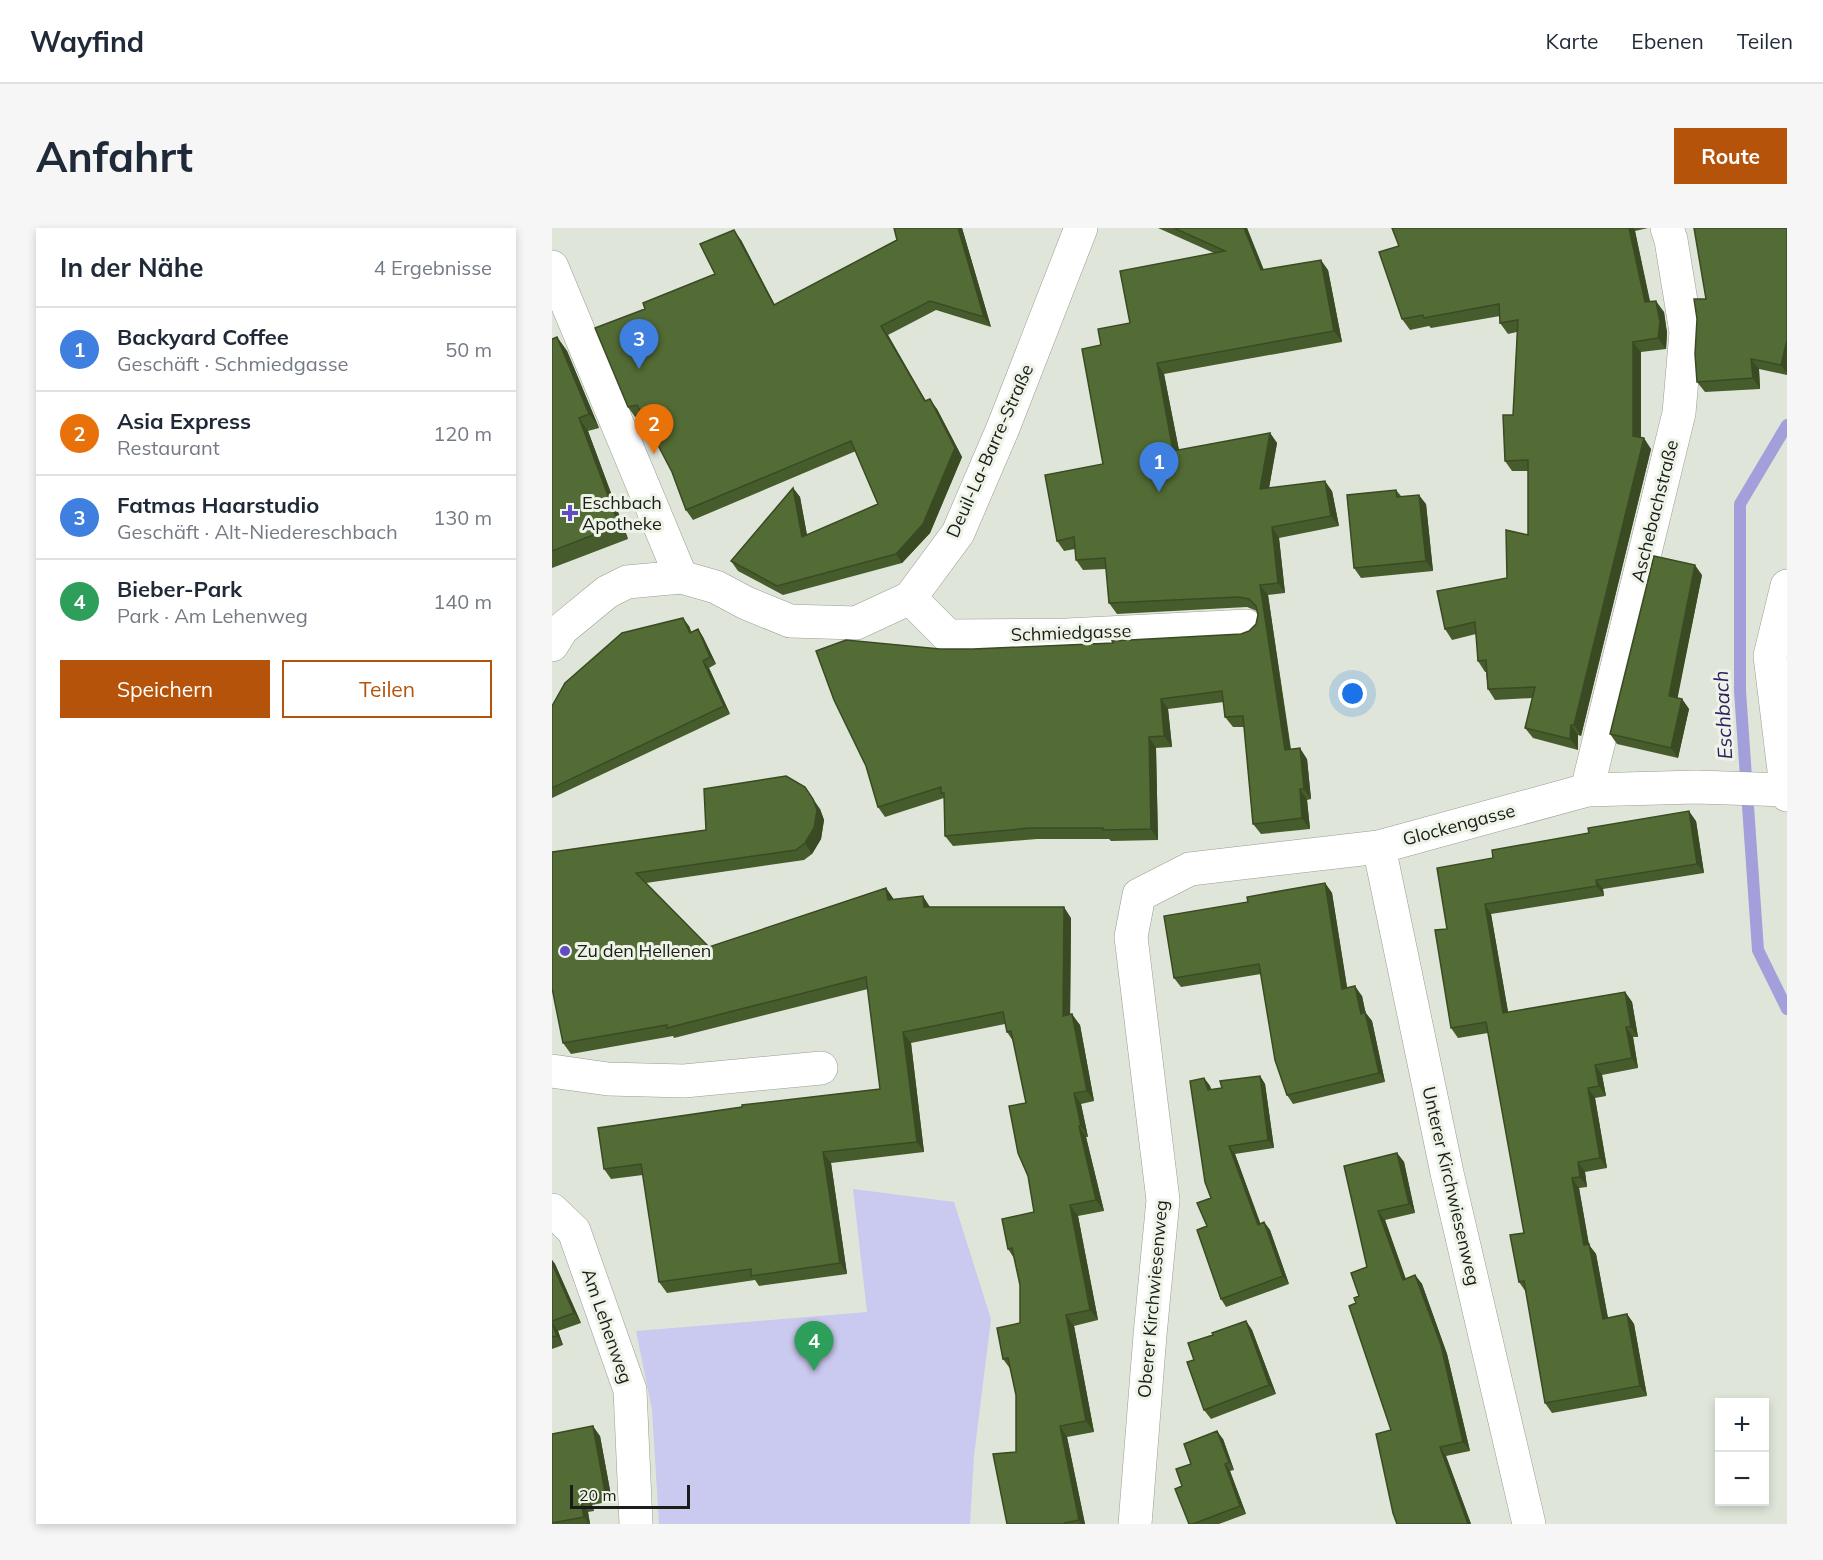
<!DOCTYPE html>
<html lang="de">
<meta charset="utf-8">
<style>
body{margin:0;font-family:Mulish,sans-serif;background:#f6f6f7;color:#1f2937}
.controls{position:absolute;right:18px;bottom:18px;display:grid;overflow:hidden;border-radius:0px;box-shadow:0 3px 9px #0003}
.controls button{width:54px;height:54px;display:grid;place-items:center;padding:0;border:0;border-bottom:2px solid #e0e1e3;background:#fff;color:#1f2937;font:30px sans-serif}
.scale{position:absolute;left:18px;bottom:15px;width:120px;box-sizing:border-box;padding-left:6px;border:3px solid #1a1d18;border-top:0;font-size:16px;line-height:21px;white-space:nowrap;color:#1a1d18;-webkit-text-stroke:4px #edf3e6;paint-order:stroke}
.you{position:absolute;left:801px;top:466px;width:21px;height:21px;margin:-15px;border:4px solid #fff;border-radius:50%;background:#1a73e8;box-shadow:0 0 0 9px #1a73e833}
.badge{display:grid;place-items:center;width:39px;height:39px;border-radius:50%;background:#b45309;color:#fff;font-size:20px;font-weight:700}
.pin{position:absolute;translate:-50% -50px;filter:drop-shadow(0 2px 3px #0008)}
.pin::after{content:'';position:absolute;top:32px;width:21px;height:18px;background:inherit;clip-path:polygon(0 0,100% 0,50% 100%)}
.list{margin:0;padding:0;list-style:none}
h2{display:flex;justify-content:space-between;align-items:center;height:78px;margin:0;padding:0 24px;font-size:26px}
h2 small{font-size:20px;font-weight:400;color:#747a83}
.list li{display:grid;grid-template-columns:39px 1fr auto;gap:18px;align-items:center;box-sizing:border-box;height:84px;padding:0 24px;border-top:2px solid #e0e1e3}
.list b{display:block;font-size:22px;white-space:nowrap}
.list p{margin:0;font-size:20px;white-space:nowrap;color:#747a83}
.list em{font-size:20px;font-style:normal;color:#747a83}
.actions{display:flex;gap:12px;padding:18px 24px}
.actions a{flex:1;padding:14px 0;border:2px solid #b45309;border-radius:0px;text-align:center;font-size:21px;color:#b45309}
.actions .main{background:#b45309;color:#fff}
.map{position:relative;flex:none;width:1235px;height:1296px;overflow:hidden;border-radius:0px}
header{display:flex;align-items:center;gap:36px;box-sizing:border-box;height:84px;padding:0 30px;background:#fff;border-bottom:2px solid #e0e1e3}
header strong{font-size:28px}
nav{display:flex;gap:33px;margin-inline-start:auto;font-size:21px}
.intro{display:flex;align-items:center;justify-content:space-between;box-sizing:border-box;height:144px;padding:0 36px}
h1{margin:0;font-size:42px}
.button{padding:15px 27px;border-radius:0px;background:#b45309;color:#fff;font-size:21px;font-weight:700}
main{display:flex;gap:36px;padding:0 36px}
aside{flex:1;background:#fff;border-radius:0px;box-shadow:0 3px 9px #0003}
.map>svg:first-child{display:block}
.green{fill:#cac9ef}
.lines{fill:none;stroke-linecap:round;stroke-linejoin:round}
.stream{stroke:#a29fda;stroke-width:12}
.minor-casing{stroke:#979d91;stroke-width:34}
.minor{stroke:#fff;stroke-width:33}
.wall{fill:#475c2d}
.shaded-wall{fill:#3a4b24}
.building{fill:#536b34;stroke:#3a4b24;stroke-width:1.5}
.poi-dot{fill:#624bc4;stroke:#edf3e6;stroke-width:2}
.labels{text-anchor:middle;stroke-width:6;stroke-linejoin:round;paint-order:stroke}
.street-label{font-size:18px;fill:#1a1d18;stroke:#edf3e6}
.poi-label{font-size:18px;fill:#1a1d18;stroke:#edf3e6;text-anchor:start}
.water-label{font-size:20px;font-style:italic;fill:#2d1e63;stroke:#edf3e6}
</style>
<header>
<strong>Wayfind</strong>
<nav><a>Karte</a><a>Ebenen</a><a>Teilen</a></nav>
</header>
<div class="intro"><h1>Anfahrt</h1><a class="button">Route</a></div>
<main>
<aside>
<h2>In der Nähe<small>4 Ergebnisse</small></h2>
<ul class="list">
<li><span class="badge" style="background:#3f7fe0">1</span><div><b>Backyard Coffee</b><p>Geschäft · Schmiedgasse</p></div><em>50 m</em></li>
<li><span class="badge" style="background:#e8710a">2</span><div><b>Asia Express</b><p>Restaurant</p></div><em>120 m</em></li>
<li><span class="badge" style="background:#3f7fe0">3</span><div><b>Fatmas Haarstudio</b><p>Geschäft · Alt-Niedereschbach</p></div><em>130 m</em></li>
<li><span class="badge" style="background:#2e9e5b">4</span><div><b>Bieber-Park</b><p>Park · Am Lehenweg</p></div><em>140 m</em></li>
</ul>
<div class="actions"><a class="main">Speichern</a><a>Teilen</a></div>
</aside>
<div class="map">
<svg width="1235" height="1296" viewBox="0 0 1235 1296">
<rect width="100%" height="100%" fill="#dfe6d9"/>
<path class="green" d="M 301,961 L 402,974 L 439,1091 L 422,1228 L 418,1296 L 107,1296 L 100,1182 L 84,1103 L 315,1084 Z"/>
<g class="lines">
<path class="stream" d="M 1235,197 L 1188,276 L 1188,463 L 1206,722 L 1235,781"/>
<g class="minor-casing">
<path id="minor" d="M 0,39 L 129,349
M 1235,358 L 1218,428 L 1235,567
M 358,370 L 396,408 L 515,407 L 695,398
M 0,417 L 10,401 L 55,364 L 75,354 L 129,349 L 164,359 L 194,375 L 238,393 L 304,395 L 358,370 L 406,305 L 451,200 L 529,0
M 1035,562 L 1127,185 L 1134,104 L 1119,12 L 1115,0
M 827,619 L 895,945 L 977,1296
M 0,843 L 56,851 L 132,853 L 269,840
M 0,982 L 22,1003 L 78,1162 L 84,1296
M 583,1296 L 598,1107 L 611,972 L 579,709 L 587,667 L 638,641 L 827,619 L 1035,562 L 1144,559 L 1233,562"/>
</g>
<use href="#minor" class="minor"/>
</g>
<path class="wall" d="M 342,0 L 410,0 L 439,99 L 384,82 L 336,107 L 374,173 L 385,181 L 410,229 L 378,305 L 350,335 L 231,367 L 186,343 L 179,333 L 241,260 L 248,269 L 255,307 L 326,276 L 304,223 L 141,292 L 134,282 L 120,244 L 90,187 L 83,189 L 76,179 L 93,81 L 163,46 L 189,12 L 223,77 L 345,12 Z
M 606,0 L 695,0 L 712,42 L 776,42 L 790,114 L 612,146 L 627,222 L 718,205 L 725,215 L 717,260 L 780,263 L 787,298 L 727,310 L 733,365 L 716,367 L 739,521 L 755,531 L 759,571 L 755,572 L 758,601 L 709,606 L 701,596 L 692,499 L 681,499 L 673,489 L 672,474 L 616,481 L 620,519 L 604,520 L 606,612 L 559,613 L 557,611 L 485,611 L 401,618 L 393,608 L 392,570 L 333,589 L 326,579 L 388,421 L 421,421 L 561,415 L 689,406 L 697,403 L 704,396 L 706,387 L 705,383 L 695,379 L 565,386 L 557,375 L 554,341 L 531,342 L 524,332 L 523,321 L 512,323 L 505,313 L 551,236 L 549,117 L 578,95 L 662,25 Z
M 840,0 L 1096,0 L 1083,3 L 1098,73 L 1112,84 L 1115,105 L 1114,121 L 1089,124 L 1089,210 L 1099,221 L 1029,508 L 1026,507 L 1026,522 L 981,510 L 973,500 L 981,470 L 943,472 L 936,461 L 934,444 L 933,444 L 926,433 L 924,406 L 900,412 L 893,401 L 955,350 L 976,307 L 976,243 L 960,243 L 953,233 L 961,187 L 965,104 L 956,106 L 948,95 L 948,88 L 879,100 L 877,98 L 858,102 L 850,91 L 847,18 Z
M 1235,0 L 1235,147 L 1207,141 L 1208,161 L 1153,164 L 1145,154 L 1154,71 Z
M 5,109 L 15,123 L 47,200 L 36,203 L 76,311 L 0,340 L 0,111 Z
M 844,262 L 849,268 L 874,276 L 881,343 L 809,350 L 802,340 Z
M 1150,347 L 1125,470 L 1130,471 L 1137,481 L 1126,530 L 1065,516 L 1058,506 Z
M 137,398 L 139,404 L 146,401 L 151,409 L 164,436 L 157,440 L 178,486 L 0,570 L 0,478 Z
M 268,581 L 272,592 L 269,611 L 260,626 L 252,632 L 94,655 L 157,719 L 334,660 L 342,672 L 378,679 L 519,690 L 518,787 L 528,797 L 542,873 L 529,876 L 536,909 L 534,909 L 552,983 L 526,988 L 546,1092 L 522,1098 L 542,1204 L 515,1209 L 533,1296 L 455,1296 L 464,1224 L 464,1167 L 459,1142 L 451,1131 L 468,1095 L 468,1057 L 462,1030 L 456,1021 L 482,984 L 474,875 L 461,813 L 455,804 L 453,796 L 359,815 L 372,924 L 279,935 L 295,1046 L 207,1058 L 203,1052 L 115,1065 L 107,1054 L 91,947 L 59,951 L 52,941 L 328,861 L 316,761 L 122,810 L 121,808 L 19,826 L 11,815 L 0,624 L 154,602 Z
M 1144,593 L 1152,645 L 1051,661 L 1052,668 L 939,686 L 956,784 L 1073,764 L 1080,774 L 1086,809 L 1081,809 L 1086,840 L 1050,847 L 1054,868 L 1043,870 L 1055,940 L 1033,944 L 1035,959 L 1027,960 L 1037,1017 L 1044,1026 L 1056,1090 L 1075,1086 L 1082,1096 L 1095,1168 L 1000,1185 L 993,1175 L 974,1064 L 967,1054 L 972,1005 L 936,805 L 906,810 L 899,800 L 895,701 L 941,630 Z
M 773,655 L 780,665 L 795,760 L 810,768 L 813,784 L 820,793 L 833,854 L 741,876 L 735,867 L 709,746 L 629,759 L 622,750 L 696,674 Z
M 708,848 L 713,856 L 722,920 L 683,926 L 708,996 L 712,994 L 718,1002 L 737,1056 L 674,1079 L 669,1071 L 655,998 L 659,970 L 652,850 L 658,858 L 659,862 L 670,860 Z
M 845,925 L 852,934 L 863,985 L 833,992 L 854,1051 L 863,1047 L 870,1056 L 895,1126 L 918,1223 L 894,1228 L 919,1296 L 845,1296 L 839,1202 L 804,1075 L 815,1039 L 792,938 Z
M 0,1032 L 3,1036 L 29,1095 L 6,1103 L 11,1117 L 0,1121 Z
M 694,1093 L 700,1102 L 724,1166 L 659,1191 L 652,1182 L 661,1107 Z
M 0,1206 L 48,1208 L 60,1273 L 40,1277 L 42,1283 L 36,1284 L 38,1296 L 0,1296 Z
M 671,1211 L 682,1242 L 678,1243 L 694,1286 L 667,1296 L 637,1296 L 630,1258 L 639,1236 Z"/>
<path class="shaded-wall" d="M 406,0 L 410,0 L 439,99 L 432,89 Z
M 692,0 L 695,0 L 716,53 L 709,42 Z
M 1077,0 L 1081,0 L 1083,3 L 1100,84 L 1093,74 Z
M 182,2 L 189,12 L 228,87 L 222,77 Z
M 769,32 L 776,42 L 790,114 L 782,103 Z
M 1104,73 L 1112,84 L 1115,105 L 1114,121 L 1106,110 Z
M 329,98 L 336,107 L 379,183 L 373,173 Z
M 5,109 L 15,123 L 47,200 L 37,186 Z
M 1235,112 L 1235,145 L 1229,137 Z
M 1081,114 L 1089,124 L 1089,218 L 1081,208 Z
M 1199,131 L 1207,141 L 1208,161 L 1201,150 Z
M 605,135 L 612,146 L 629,233 L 621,223 Z
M 378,171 L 385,181 L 410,229 L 378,305 L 350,335 L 344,326 Z
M 27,190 L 36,203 L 76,311 L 67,297 Z
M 718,205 L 725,215 L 715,271 L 708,261 Z
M 1092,210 L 1099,221 L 1029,508 L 1022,497 Z
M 773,253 L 780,263 L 787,298 L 779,288 Z
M 241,260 L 248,269 L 257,318 L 250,309 Z
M 867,267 L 874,276 L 881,343 L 874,333 Z
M 720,299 L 727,310 L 733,365 L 726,355 Z
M 1143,337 L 1150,347 L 1124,478 L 1117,468 Z
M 708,357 L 716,367 L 740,532 L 733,522 Z
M 131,390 L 137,398 L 143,413 L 138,405 Z
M 146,401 L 151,409 L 164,436 L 158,429 Z
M 151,433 L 157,440 L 178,486 L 172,478 Z
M 609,471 L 616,481 L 620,519 L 612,508 Z
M 1130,471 L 1137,481 L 1126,530 L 1119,520 Z
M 1019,497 L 1026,507 L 1026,522 L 1018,511 Z
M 597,509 L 604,520 L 606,612 L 599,601 Z
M 748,520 L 755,531 L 759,571 L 752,561 Z
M 253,559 L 268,581 L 272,592 L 269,611 L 260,626 L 253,615 Z
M 748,561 L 755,572 L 758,601 L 750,590 Z
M 1137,583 L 1144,593 L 1152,645 L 1145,636 Z
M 1044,652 L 1051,661 L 1052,668 L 1045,658 Z
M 773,655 L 780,665 L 797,771 L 790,761 Z
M 334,660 L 341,670 L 343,683 L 336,672 Z
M 371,668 L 378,679 L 379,690 L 372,679 Z
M 933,676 L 939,686 L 958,795 L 951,785 Z
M 512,679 L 519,690 L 518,799 L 511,788 Z
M 803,758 L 810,768 L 816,795 L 809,786 Z
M 1073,764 L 1080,774 L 1086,809 L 1079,799 Z
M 813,784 L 820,793 L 833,854 L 827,845 Z
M 520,786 L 528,797 L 542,873 L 535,863 Z
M 1074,799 L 1081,809 L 1086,840 L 1080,830 Z
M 351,804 L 359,815 L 372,924 L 365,914 Z
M 1043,837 L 1050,847 L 1054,868 L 1047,858 Z
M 708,848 L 713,856 L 722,920 L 716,912 Z
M 652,850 L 658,858 L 662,870 L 656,862 Z
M 1036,860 L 1043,870 L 1055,940 L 1048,930 Z
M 522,865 L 529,876 L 536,909 L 529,898 Z
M 527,898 L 534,909 L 552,983 L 544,972 Z
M 677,918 L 683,926 L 712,1005 L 706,997 Z
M 271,924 L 279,935 L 295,1046 L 288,1035 Z
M 845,925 L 852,934 L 863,985 L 857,976 Z
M 1026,934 L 1033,944 L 1035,959 L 1028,949 Z
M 1020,950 L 1027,960 L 1037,1017 L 1044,1026 L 1058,1101 L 1051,1091 L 1032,1017 Z
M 518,977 L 526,988 L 546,1092 L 538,1082 Z
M 826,983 L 833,992 L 857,1061 L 851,1052 Z
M 712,994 L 718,1002 L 737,1056 L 731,1048 Z
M 0,1032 L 3,1036 L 29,1095 L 22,1085 L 0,1035 Z
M 863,1047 L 870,1056 L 895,1126 L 918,1223 L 911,1214 Z
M 1075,1086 L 1082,1096 L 1095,1168 L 1088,1158 Z
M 514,1087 L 522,1098 L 542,1204 L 534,1193 Z
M 694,1093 L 700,1102 L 724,1166 L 717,1157 Z
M 0,1094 L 6,1103 L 11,1117 L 5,1108 Z
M 41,1198 L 48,1208 L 60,1273 L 53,1264 Z
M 508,1198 L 515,1209 L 533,1296 L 529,1296 L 527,1292 Z
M 665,1203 L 671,1211 L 682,1242 L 677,1234 Z
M 888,1219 L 894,1228 L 919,1296 L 916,1296 Z
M 673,1236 L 678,1243 L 694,1286 L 688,1278 Z
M 33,1267 L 40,1277 L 42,1283 L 35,1273 Z
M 29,1274 L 36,1284 L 38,1296 L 37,1296 L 32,1289 Z"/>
<path class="building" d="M 342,0 L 406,0 L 432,89 L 378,73 L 329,98 L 373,173 L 378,171 L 403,220 L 371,296 L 344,326 L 225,358 L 179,333 L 241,260 L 250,309 L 326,276 L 299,213 L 134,282 L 120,244 L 85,177 L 76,179 L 43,100 L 93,81 L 91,75 L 163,46 L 148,16 L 182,2 L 222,77 L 345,12 Z
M 622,0 L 692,0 L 709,42 L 769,32 L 782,103 L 605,135 L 621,223 L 718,205 L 708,261 L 773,253 L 779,288 L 720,299 L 726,355 L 708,357 L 733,522 L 748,520 L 752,561 L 748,561 L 750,590 L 701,596 L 691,488 L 673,489 L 670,463 L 609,471 L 612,508 L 597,509 L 599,601 L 551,602 L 551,600 L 478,600 L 393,608 L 392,565 L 389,565 L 389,559 L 326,579 L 314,538 L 282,472 L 264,423 L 294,412 L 388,421 L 421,421 L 561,415 L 560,413 L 689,406 L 697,403 L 704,396 L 706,387 L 704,378 L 697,371 L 687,369 L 557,375 L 553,330 L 524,332 L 522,309 L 505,313 L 493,247 L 551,236 L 530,121 L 549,117 L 546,101 L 578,95 L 568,43 L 673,23 Z
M 840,0 L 1077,0 L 1093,74 L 1104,73 L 1108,94 L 1106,110 L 1081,114 L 1081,208 L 1092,210 L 1022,497 L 1019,497 L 1018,511 L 973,500 L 983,459 L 936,461 L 934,432 L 926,433 L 923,394 L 893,401 L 885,363 L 955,350 L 954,302 L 976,307 L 976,232 L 953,233 L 951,187 L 961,187 L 966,92 L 948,95 L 947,76 L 872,90 L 871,87 L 850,91 L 827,24 L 847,18 Z
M 1142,0 L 1235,0 L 1235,112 L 1229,137 L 1199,131 L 1201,150 L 1145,154 L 1143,126 L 1145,91 L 1142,71 L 1154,71 Z
M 5,109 L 37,186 L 27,190 L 67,297 L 0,323 L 0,111 Z
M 844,262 L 845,269 L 867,267 L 874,333 L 802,340 L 795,267 Z
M 1102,328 L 1143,337 L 1117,468 L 1130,471 L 1119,520 L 1058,506 Z
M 131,390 L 138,405 L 146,401 L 158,429 L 151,433 L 172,478 L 0,560 L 0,478 L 13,455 L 70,405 Z
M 234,548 L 253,559 L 261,571 L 265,582 L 262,600 L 253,615 L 244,622 L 84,645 L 157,719 L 334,660 L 336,672 L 371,668 L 372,679 L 512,679 L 511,788 L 520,786 L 535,863 L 522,865 L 529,898 L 527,898 L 544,972 L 518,977 L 538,1082 L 514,1087 L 534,1193 L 508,1198 L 527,1292 L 513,1295 L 514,1296 L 455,1296 L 441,1226 L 464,1224 L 464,1167 L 456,1130 L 451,1131 L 445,1100 L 468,1095 L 468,1057 L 460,1020 L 456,1021 L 450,991 L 482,984 L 476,948 L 466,925 L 457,878 L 474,875 L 459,803 L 455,804 L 451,784 L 351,804 L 365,914 L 271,924 L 288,1035 L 199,1048 L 199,1041 L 107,1054 L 89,936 L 52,941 L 46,900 L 190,879 L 190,877 L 328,861 L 314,749 L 115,800 L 115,797 L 11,815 L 0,760 L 0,624 L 154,602 L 152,561 Z
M 1137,583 L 1145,636 L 1044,652 L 1045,658 L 933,676 L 951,785 L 1073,764 L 1079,799 L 1074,799 L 1080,830 L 1043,837 L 1047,858 L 1036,860 L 1048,930 L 1026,934 L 1028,949 L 1020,950 L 1032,1017 L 1037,1016 L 1051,1091 L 1075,1086 L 1088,1158 L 993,1175 L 972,1053 L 967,1054 L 958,1007 L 972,1005 L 934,794 L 899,800 L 883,702 L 895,701 L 885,640 L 941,630 L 940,622 L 1037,605 L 1036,600 Z
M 773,655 L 790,761 L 803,758 L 809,786 L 813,784 L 827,845 L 735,867 L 723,832 L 707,736 L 622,750 L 612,688 L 696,674 L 695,669 Z
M 708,848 L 716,912 L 677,918 L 706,997 L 712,994 L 731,1048 L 669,1071 L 645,1002 L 655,998 L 645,975 L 659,970 L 653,954 L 638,853 L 652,850 L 656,862 L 670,860 L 668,853 Z
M 845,925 L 857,976 L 826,983 L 851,1052 L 863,1047 L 889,1117 L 911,1214 L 888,1219 L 916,1296 L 845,1296 L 841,1285 L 824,1206 L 839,1202 L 797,1078 L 804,1075 L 802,1070 L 807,1068 L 799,1045 L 815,1039 L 792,938 Z
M 0,1035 L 22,1085 L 0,1093 Z
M 694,1093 L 717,1157 L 652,1182 L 635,1134 L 642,1132 L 636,1115 L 661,1107 L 660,1105 Z
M 0,1095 L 5,1108 L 0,1109 Z
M 41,1198 L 53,1264 L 33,1267 L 35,1273 L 29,1274 L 32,1289 L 0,1295 L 0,1206 Z
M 665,1203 L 677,1234 L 673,1236 L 688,1278 L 641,1296 L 637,1296 L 623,1261 L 630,1258 L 624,1241 L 639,1236 L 632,1216 Z"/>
<g class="poi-dot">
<path d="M15 276h6v6h6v6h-6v6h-6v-6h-6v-6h6z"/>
<circle cx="13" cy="723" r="6"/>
</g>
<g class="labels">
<g class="street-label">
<text transform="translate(438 223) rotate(-66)" y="6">Deuil-La-Barre-Straße</text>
<text transform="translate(1103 283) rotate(-76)" y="6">Aschebachstraße</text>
<text transform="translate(519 405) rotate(-2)" y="6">Schmiedgasse</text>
<text transform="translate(907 597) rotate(-15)" y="6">Glockengasse</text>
<text transform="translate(899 958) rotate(77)" y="6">Unterer Kirchwiesenweg</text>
<text transform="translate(601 1071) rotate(-85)" y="6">Oberer Kirchwiesenweg</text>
<text transform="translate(55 1098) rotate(71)" y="6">Am Lehenweg</text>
</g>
<g class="poi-label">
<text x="30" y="281">Eschbach<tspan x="30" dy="21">Apotheke</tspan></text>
<text x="25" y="729">Zu den Hellenen</text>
</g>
<g class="water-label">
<text transform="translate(1171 487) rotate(-93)" y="7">Eschbach</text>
</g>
</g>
</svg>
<div class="controls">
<button>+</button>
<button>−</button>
</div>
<div class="scale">20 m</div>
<div class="you"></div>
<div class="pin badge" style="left:607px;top:264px;background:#3f7fe0">1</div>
<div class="pin badge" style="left:102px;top:226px;background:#e8710a">2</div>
<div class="pin badge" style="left:87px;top:141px;background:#3f7fe0">3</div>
<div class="pin badge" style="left:262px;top:1143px;background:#2e9e5b">4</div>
</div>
</main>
